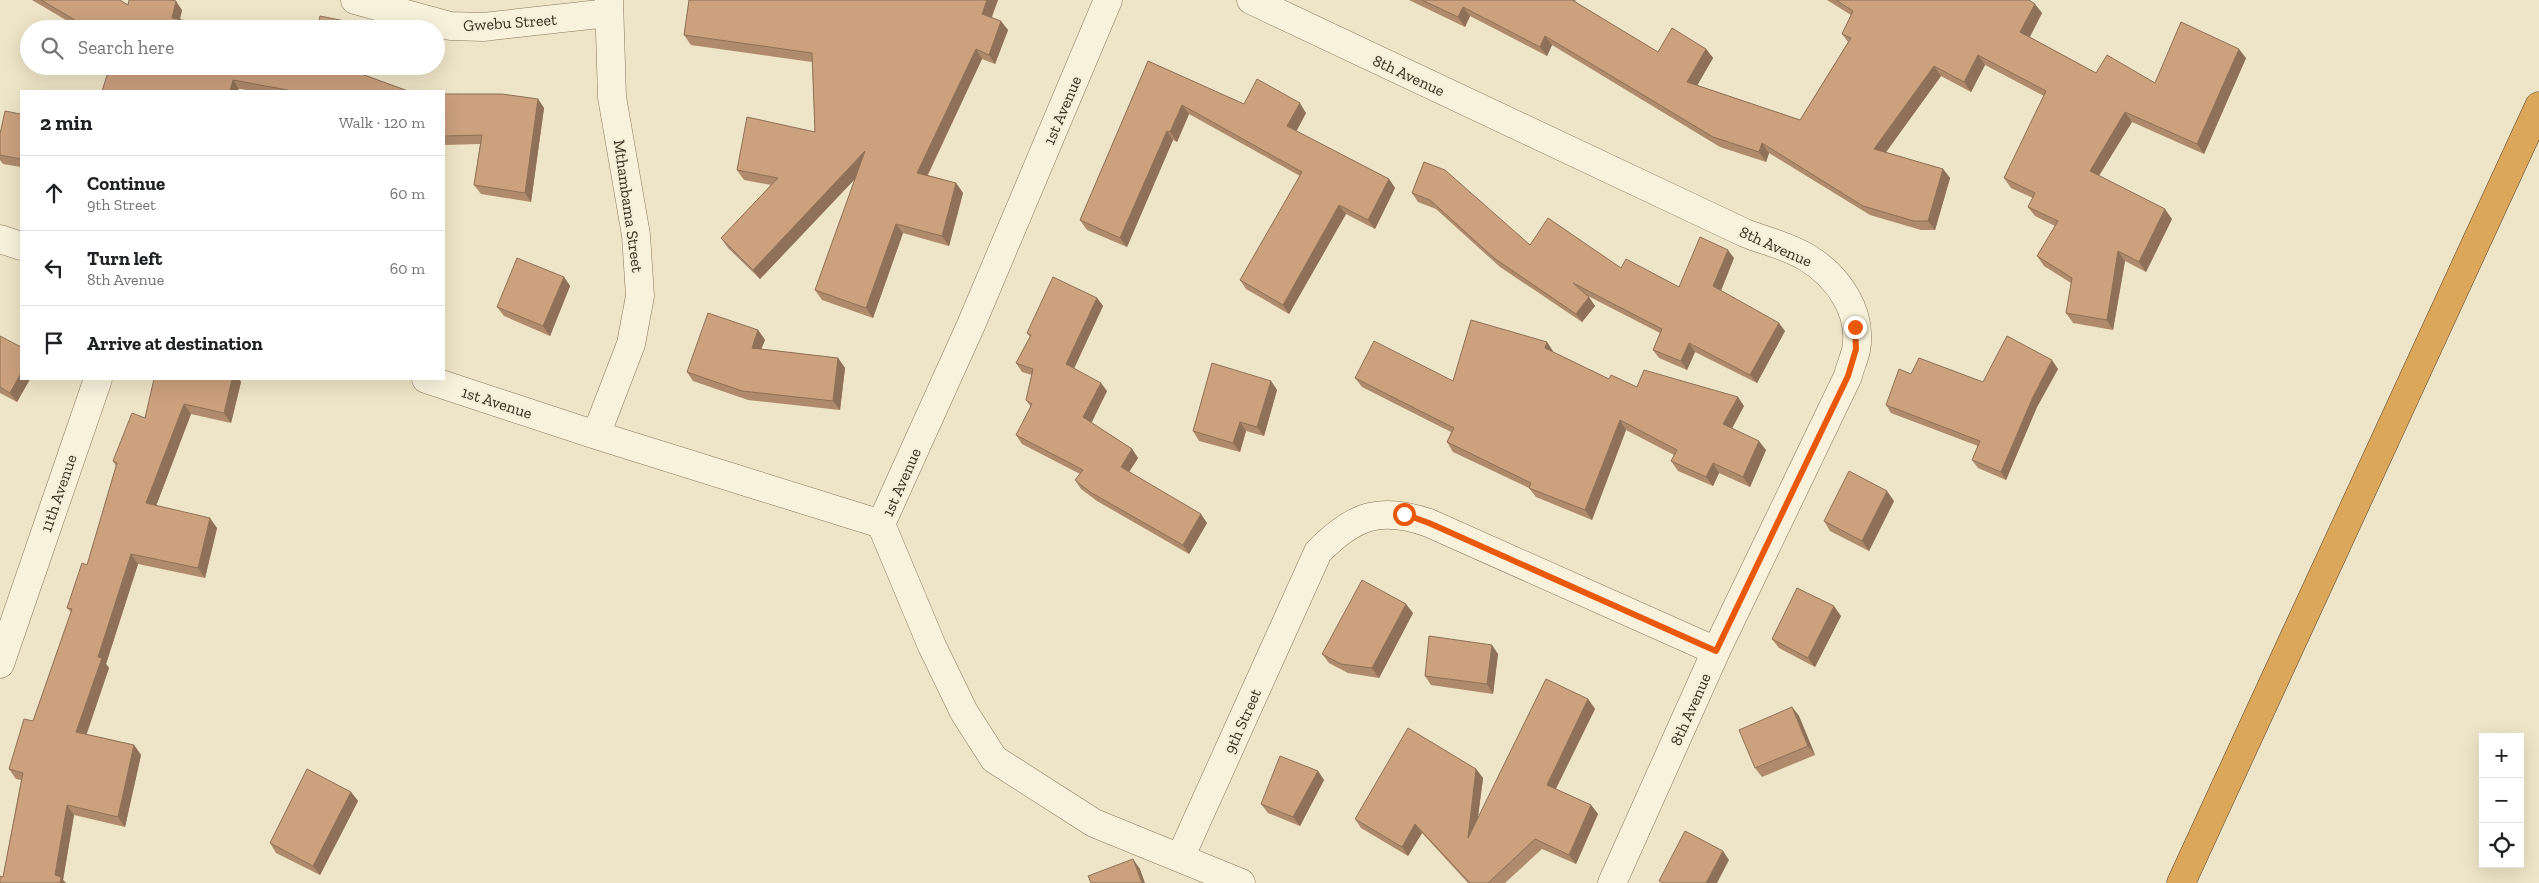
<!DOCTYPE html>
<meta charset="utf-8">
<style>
body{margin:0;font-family:"Zilla Slab",serif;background:#f6f6f6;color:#202124}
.controls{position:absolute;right:15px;bottom:15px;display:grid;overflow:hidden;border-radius:0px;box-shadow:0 5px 20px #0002}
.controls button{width:45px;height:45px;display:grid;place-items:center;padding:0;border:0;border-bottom:1px solid #e0e0e0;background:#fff;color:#202124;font:25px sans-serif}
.stop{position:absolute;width:15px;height:15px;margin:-11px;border:4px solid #ea580c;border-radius:50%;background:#fff}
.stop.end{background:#ea580c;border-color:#fff;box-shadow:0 1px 5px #0008}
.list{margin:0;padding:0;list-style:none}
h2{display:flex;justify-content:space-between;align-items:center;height:65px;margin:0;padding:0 20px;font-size:21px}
h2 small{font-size:16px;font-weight:400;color:#757577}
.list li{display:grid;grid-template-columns:32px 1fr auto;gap:15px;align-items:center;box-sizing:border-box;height:75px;padding:0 20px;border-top:1px solid #e0e0e0}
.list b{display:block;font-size:19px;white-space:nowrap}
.list p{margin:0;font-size:16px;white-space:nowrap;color:#757577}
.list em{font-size:16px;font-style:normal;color:#757577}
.icon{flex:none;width:28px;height:28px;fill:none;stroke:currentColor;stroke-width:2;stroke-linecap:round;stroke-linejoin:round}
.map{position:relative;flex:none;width:2539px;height:883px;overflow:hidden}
.search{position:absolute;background:#fff;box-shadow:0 5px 20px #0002;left:20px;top:20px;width:425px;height:55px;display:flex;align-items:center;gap:12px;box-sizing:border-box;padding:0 18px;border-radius:28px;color:#757577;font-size:19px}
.panel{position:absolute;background:#fff;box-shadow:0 5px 20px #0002;left:20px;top:90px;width:425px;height:290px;border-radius:0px}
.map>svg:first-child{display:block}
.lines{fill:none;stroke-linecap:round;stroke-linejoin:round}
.minor-casing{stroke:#89765d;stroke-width:29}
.highway-casing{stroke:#584431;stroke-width:29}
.minor{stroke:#f8f1db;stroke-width:28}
.highway{stroke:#daa75b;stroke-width:28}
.wall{fill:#af8a6c}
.shaded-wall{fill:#8e7158}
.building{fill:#cba17e;stroke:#8e7158}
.route{stroke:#ea580c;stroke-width:6}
.labels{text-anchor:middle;stroke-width:4;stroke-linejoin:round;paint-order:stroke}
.street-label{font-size:16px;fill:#3a2e20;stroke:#f5eed7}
</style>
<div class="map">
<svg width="2539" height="883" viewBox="0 0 2539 883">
<rect width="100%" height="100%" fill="#eee4c7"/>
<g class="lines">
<g class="minor-casing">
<path id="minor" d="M 355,0 L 450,26 L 483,27 L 608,13
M 1251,0 L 1745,233 C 1765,241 1788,246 1806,257 C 1838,276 1863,312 1856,350 C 1854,359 1850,367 1848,376 L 1716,651 L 1612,883
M 0,239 L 21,246
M 426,379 L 596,435 L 881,524
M 596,435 L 631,344 L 640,296 L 636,235 L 612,97 L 609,0
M 881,524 L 971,325 L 1108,0
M 881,524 L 932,646 L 964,712 L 994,759 L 1094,823 L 1241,883
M 0,664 L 98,379
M 1180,858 L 1318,552 C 1354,515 1380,506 1429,523 L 1716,651"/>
</g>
<g class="highway-casing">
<path id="highway" d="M 2181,883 L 2539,106"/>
</g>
<use href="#minor" class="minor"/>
<use href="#highway" class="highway"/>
</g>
<path class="wall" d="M 32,0 L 120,0 L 128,5 L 182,10 L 180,20 L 226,29 L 81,29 Z
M 689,0 L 998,0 L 992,17 L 1008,30 L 995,64 L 982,59 L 928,175 L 956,183 L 963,193 L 949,246 L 903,233 L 873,318 L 822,300 L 815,290 L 855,179 L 760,279 L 728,248 L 721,238 L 771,185 L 744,180 L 737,170 L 815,132 L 812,62 L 691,45 L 684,35 Z
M 1409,0 L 1576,0 L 1575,2 L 1658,52 L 1706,49 L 1713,58 L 1697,85 L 1800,120 L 1848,42 L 1842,34 L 1851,15 L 1827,0 L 2029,0 L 2042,13 L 2030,37 L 2096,73 L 2155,83 L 2246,58 L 2204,154 L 2132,122 L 2099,176 L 2172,219 L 2146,272 L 2125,261 L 2113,330 L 2073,323 L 2066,313 L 2071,283 L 2044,266 L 2037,256 L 2055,226 L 2035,216 L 2028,207 L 2033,198 L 2011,188 L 2004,178 L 2044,96 L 1985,65 L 1971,92 L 1941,76 L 1886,152 L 1943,169 L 1950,178 L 1935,230 L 1921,230 L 1870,215 L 1769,153 L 1766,162 L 1720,147 L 1552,45 L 1547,56 L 1470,16 L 1465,27 Z
M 1148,61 L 1244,104 L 1306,113 L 1296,131 L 1389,179 L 1395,188 L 1375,229 L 1346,214 L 1289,314 L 1246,289 L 1240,280 L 1300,176 L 1189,114 L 1177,142 L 1173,140 L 1127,247 L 1087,230 L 1080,220 Z
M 110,66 L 365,66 L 364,75 L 408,91 L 252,91 Z
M 444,94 L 538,99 L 544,108 L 531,202 L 481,194 L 474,185 L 480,144 L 444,145 Z
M 21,114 L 21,167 L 3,164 L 0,160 L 0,134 Z
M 1424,162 L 1530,245 L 1621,268 L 1679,287 L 1734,258 L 1721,291 L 1785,331 L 1757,383 L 1695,352 L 1687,370 L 1659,358 L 1653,350 L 1660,333 L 1588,296 L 1595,306 L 1582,322 L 1500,267 L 1436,209 L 1418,202 L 1412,193 Z
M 564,277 L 570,286 L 550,336 L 504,316 L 497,307 Z
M 1097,298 L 1103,306 L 1074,368 L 1107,391 L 1091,422 L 1132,449 L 1138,458 L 1129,472 L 1207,523 L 1189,554 L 1097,501 L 1081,489 L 1075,480 L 1080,474 L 1022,444 L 1016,435 L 1031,407 L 1026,400 L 1032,375 L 1022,372 L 1016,363 L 1030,337 L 1027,333 Z
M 758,330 L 765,340 L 761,349 L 838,358 L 845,368 L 840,410 L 748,400 L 693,381 L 687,372 Z
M 0,336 L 21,379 L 30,379 L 17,402 L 0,393 Z
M 1547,342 L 1553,352 L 1609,379 L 1637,387 L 1744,406 L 1732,428 L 1766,450 L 1750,487 L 1719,473 L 1713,486 L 1678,471 L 1671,461 L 1674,455 L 1626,430 L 1592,520 L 1536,497 L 1529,488 L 1453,452 L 1447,442 L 1451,432 L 1362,387 L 1355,378 L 1453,381 Z
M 2058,369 L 2037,407 L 2006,480 L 1978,468 L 1972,460 L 1978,446 L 1891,413 L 1886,405 L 1911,374 L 1983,382 Z
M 154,379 L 239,379 L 241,382 L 231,423 L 191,414 L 156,506 L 217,528 L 205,578 L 138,564 L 106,664 L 109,668 L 86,734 L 134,745 L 141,755 L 125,827 L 74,815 L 63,880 L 66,883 L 0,883 L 3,877 L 21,780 L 16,779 L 9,769 L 33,721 L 71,612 L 67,608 L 87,565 L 116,466 L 113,461 L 145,418 Z
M 1271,381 L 1277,390 L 1264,436 L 1246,431 L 1240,452 L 1199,441 L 1193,431 Z
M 1894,501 L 1869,551 L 1830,531 L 1824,521 Z
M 1413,613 L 1379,678 L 1348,673 L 1329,663 L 1322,654 Z
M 1841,616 L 1815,667 L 1779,648 L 1772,639 Z
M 1498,654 L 1493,694 L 1431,685 L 1425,676 Z
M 1588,699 L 1595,709 L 1556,789 L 1591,805 L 1598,814 L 1576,864 L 1542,849 L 1505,883 L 1468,883 L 1422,833 L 1408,856 L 1361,828 L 1355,819 L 1476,769 L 1483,778 L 1478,817 Z
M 1792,707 L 1799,716 L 1815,755 L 1762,777 L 1755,768 Z
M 1318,771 L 1324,780 L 1300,826 L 1268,813 L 1261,804 Z
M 351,792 L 358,801 L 320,875 L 276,853 L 270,843 Z"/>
<path class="shaded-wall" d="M 987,0 L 998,0 L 989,23 L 982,14 Z
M 176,1 L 182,10 L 178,27 L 172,18 Z
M 2035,4 L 2042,13 L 2027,42 L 2020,32 Z
M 1463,7 L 1470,16 L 1465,27 L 1458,17 Z
M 1001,21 L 1008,30 L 995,64 L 989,55 Z
M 1545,36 L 1552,45 L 1547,56 L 1540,47 Z
M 976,49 L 982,59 L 924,182 L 917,173 Z
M 1706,49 L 1713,58 L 1694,91 L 1687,82 Z
M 2239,49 L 2246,58 L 2204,154 L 2197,144 Z
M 1978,55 L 1985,65 L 1971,92 L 1964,82 Z
M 357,66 L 365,66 L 363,81 L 356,72 Z
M 1934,66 L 1941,76 L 1881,159 L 1874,149 Z
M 233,80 L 239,89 L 238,91 L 230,91 Z
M 538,99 L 544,108 L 531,202 L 525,193 Z
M 1300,103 L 1306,113 L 1294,136 L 1287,126 Z
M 1182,105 L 1189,114 L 1177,142 L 1170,132 Z
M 2125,112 L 2132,122 L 2096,180 L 2090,171 Z
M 1167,131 L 1173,140 L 1127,247 L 1120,238 Z
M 1762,143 L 1769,153 L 1766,162 L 1759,152 Z
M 865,151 L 872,161 L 760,279 L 753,270 Z
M 1943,169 L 1950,178 L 1935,230 L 1928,221 Z
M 1389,179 L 1395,188 L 1375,229 L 1368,220 Z
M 956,183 L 963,193 L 949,246 L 942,236 Z
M 1339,205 L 1346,214 L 1289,314 L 1283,305 Z
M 2165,209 L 2172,219 L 2146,272 L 2139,262 Z
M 896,224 L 903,233 L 873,318 L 866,308 Z
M 1728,250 L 1734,258 L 1719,295 L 1713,286 Z
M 2118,251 L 2125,261 L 2113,330 L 2107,320 Z
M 564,277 L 570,286 L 550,336 L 543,326 Z
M 1589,297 L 1595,306 L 1582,322 L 1576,314 Z
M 1097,298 L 1103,306 L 1072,373 L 1066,364 Z
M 1779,323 L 1785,331 L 1757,383 L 1750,375 Z
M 758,330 L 765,340 L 758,357 L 752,348 Z
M 1547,342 L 1553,351 L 1552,357 L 1545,348 Z
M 1689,343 L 1695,352 L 1687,370 L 1681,361 Z
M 838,358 L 845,368 L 840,410 L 833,401 Z
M 2052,360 L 2058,369 L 2037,407 L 2006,480 L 2001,472 L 2032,399 Z
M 21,373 L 21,379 L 30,379 L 17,402 L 10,393 Z
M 232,379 L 239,379 L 241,382 L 231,423 L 224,413 Z
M 1271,381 L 1277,390 L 1264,436 L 1257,427 Z
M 1101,383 L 1107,391 L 1090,426 L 1083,417 Z
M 1738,397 L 1744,406 L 1729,434 L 1723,424 Z
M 184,404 L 191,414 L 153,514 L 146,503 Z
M 1620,420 L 1626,430 L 1592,520 L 1585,510 Z
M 1240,422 L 1246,431 L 1240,452 L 1233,443 Z
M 1759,441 L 1766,450 L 1750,487 L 1743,477 Z
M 1132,449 L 1138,458 L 1127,475 L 1121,467 Z
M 1713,463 L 1719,473 L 1713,486 L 1706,477 Z
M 1887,491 L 1894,501 L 1869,551 L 1862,541 Z
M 1201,514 L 1207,523 L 1189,554 L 1183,545 Z
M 210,518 L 217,528 L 205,578 L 198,568 Z
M 131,554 L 138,564 L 106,664 L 109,668 L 84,742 L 76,732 L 98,657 Z
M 1406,604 L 1413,613 L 1379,678 L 1372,668 Z
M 1834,606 L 1841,616 L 1815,667 L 1808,658 Z
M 1492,645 L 1498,654 L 1493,694 L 1487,684 Z
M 1588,699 L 1595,709 L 1553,794 L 1547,785 Z
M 1792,707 L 1799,716 L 1815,755 L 1808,746 Z
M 134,745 L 141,755 L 125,827 L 118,817 Z
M 1476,769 L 1483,778 L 1474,847 L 1468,838 Z
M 1318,771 L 1324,780 L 1300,826 L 1293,817 Z
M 351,792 L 358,801 L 320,875 L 313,866 Z
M 67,805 L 74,815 L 63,880 L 66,883 L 60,883 L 55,875 Z
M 1591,805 L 1598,814 L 1576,864 L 1569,855 Z
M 1415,824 L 1422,833 L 1408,856 L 1402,847 Z
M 1723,851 L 1729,860 L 1717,883 L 1706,883 Z
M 1133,859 L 1140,869 L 1145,883 L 1142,883 Z"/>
<path class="building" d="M 41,0 L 120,0 L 128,5 L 129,0 L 171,0 L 176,1 L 172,18 L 226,29 L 90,29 Z
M 689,0 L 987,0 L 982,14 L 1001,21 L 989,55 L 976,49 L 917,173 L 956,183 L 942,236 L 896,224 L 866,308 L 815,290 L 865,151 L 753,270 L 721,238 L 778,178 L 737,170 L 747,117 L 815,132 L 812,53 L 684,35 Z
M 1422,0 L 1572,0 L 1658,52 L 1672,28 L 1706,49 L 1687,82 L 1800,120 L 1851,38 L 1842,34 L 1853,11 L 1836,0 L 2029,0 L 2035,4 L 2020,32 L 2096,73 L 2107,55 L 2155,83 L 2181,22 L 2239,49 L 2197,144 L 2125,112 L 2090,171 L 2165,209 L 2139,262 L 2118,251 L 2107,320 L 2066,313 L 2072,278 L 2037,256 L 2058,221 L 2028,207 L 2035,193 L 2004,178 L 2046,91 L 1978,55 L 1964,82 L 1934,66 L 1874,149 L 1943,169 L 1928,221 L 1914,221 L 1863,206 L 1762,143 L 1759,152 L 1713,137 L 1545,36 L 1540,47 L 1463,7 L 1458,17 Z
M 320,16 L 365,25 L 364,29 L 317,29 Z
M 1148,61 L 1244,104 L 1257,79 L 1300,103 L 1287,126 L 1389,179 L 1368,220 L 1339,205 L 1283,305 L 1240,280 L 1302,172 L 1182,105 L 1170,132 L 1167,131 L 1120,238 L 1080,220 Z
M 110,66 L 357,66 L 356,72 L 408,91 L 293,91 L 233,80 L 230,91 L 102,91 Z
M 444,94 L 502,94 L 538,99 L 525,193 L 474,185 L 482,135 L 444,136 Z
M 5,111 L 21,114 L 21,159 L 0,155 L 0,134 Z
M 1424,162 L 1445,170 L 1530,245 L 1548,218 L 1621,268 L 1626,259 L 1679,287 L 1700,237 L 1728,250 L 1713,286 L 1779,323 L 1750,375 L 1689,343 L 1681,361 L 1653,350 L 1662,329 L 1573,283 L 1589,297 L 1576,314 L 1494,258 L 1430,200 L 1412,193 Z
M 517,258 L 564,277 L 543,326 L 497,307 Z
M 1053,277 L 1097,298 L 1066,364 L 1101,383 L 1083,417 L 1132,449 L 1121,467 L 1201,514 L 1183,545 L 1090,492 L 1075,480 L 1083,470 L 1016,435 L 1032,404 L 1026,400 L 1033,369 L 1016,363 L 1031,335 L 1027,333 Z
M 708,313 L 758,330 L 752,348 L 838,358 L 833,401 L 742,391 L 687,372 Z
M 1471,320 L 1547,342 L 1545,348 L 1609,379 L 1611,375 L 1637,387 L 1644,370 L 1738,397 L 1723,424 L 1759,441 L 1743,477 L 1713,463 L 1706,477 L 1671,461 L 1677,450 L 1620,420 L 1585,510 L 1529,488 L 1531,483 L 1447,442 L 1454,428 L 1355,378 L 1374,341 L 1453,381 Z
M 0,336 L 21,347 L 21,373 L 10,393 L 0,387 Z
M 2007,336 L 2052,360 L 2032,399 L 2001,472 L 1972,460 L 1980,441 L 1886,405 L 1899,369 L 1911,374 L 1919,358 L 1983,382 Z
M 1212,363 L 1271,381 L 1257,427 L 1240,422 L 1233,443 L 1193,431 Z
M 154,379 L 232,379 L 224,413 L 184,404 L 146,503 L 210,518 L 198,568 L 131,554 L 98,657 L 102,658 L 76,732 L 134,745 L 118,817 L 67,805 L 55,875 L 61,877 L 60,883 L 0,883 L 0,876 L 3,877 L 23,773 L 9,769 L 24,719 L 33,721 L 72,609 L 67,608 L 82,563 L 87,565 L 117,463 L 113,461 L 132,413 L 145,418 Z
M 1849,471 L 1887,491 L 1862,541 L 1824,521 Z
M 1362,580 L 1406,604 L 1372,668 L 1341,664 L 1322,654 Z
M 1797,588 L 1834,606 L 1808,658 L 1772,639 Z
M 1429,636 L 1492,645 L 1487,684 L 1425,676 Z
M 1546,679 L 1588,699 L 1547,785 L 1591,805 L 1569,855 L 1535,839 L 1488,883 L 1470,883 L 1415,824 L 1402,847 L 1355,819 L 1408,728 L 1476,769 L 1468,838 Z
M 1792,707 L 1808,746 L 1755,768 L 1739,730 Z
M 1280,756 L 1318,771 L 1293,817 L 1261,804 Z
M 307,769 L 351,792 L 313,866 L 270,843 Z
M 1685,831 L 1723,851 L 1706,883 L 1663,883 L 1659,881 Z
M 1133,859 L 1142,883 L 1091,883 L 1088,876 Z"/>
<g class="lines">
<path class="route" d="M 1404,514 L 1429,523 L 1716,651 L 1848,376 L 1856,349 L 1855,327"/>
</g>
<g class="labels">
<g class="street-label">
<text transform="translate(510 22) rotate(-4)" y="6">Gwebu Street</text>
<text transform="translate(1409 75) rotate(25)" y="6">8th Avenue</text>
<text transform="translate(1062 110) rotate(-67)" y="6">1st Avenue</text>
<text transform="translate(629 206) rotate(82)" y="6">Mthambama Street</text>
<text transform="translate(1776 246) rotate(24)" y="6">8th Avenue</text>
<text transform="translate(497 402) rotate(18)" y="6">1st Avenue</text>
<text transform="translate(901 482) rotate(-66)" y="6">1st Avenue</text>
<text transform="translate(58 493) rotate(-71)" y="6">11th Avenue</text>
<text transform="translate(1690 709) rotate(-66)" y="6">8th Avenue</text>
<text transform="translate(1242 721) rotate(-66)" y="6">9th Street</text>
</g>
</g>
</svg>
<div class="controls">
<button>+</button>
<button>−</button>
<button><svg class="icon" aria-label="locate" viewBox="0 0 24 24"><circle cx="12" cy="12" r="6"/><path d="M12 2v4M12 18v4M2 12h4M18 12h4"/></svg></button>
</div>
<div class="stop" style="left:1404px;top:514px"></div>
<div class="stop end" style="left:1855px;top:327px"></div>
<div class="search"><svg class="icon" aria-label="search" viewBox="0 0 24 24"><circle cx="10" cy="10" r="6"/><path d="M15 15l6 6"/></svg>Search here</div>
<section class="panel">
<h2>2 min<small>Walk · 120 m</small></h2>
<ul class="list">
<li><svg class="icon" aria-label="ahead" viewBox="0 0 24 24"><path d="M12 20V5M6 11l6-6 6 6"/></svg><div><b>Continue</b><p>9th Street</p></div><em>60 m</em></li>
<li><svg class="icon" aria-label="left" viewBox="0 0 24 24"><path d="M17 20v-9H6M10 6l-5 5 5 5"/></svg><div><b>Turn left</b><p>8th Avenue</p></div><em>60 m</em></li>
<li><svg class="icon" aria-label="arrive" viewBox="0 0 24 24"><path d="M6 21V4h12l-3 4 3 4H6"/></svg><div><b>Arrive at destination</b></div></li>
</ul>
</section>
</div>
